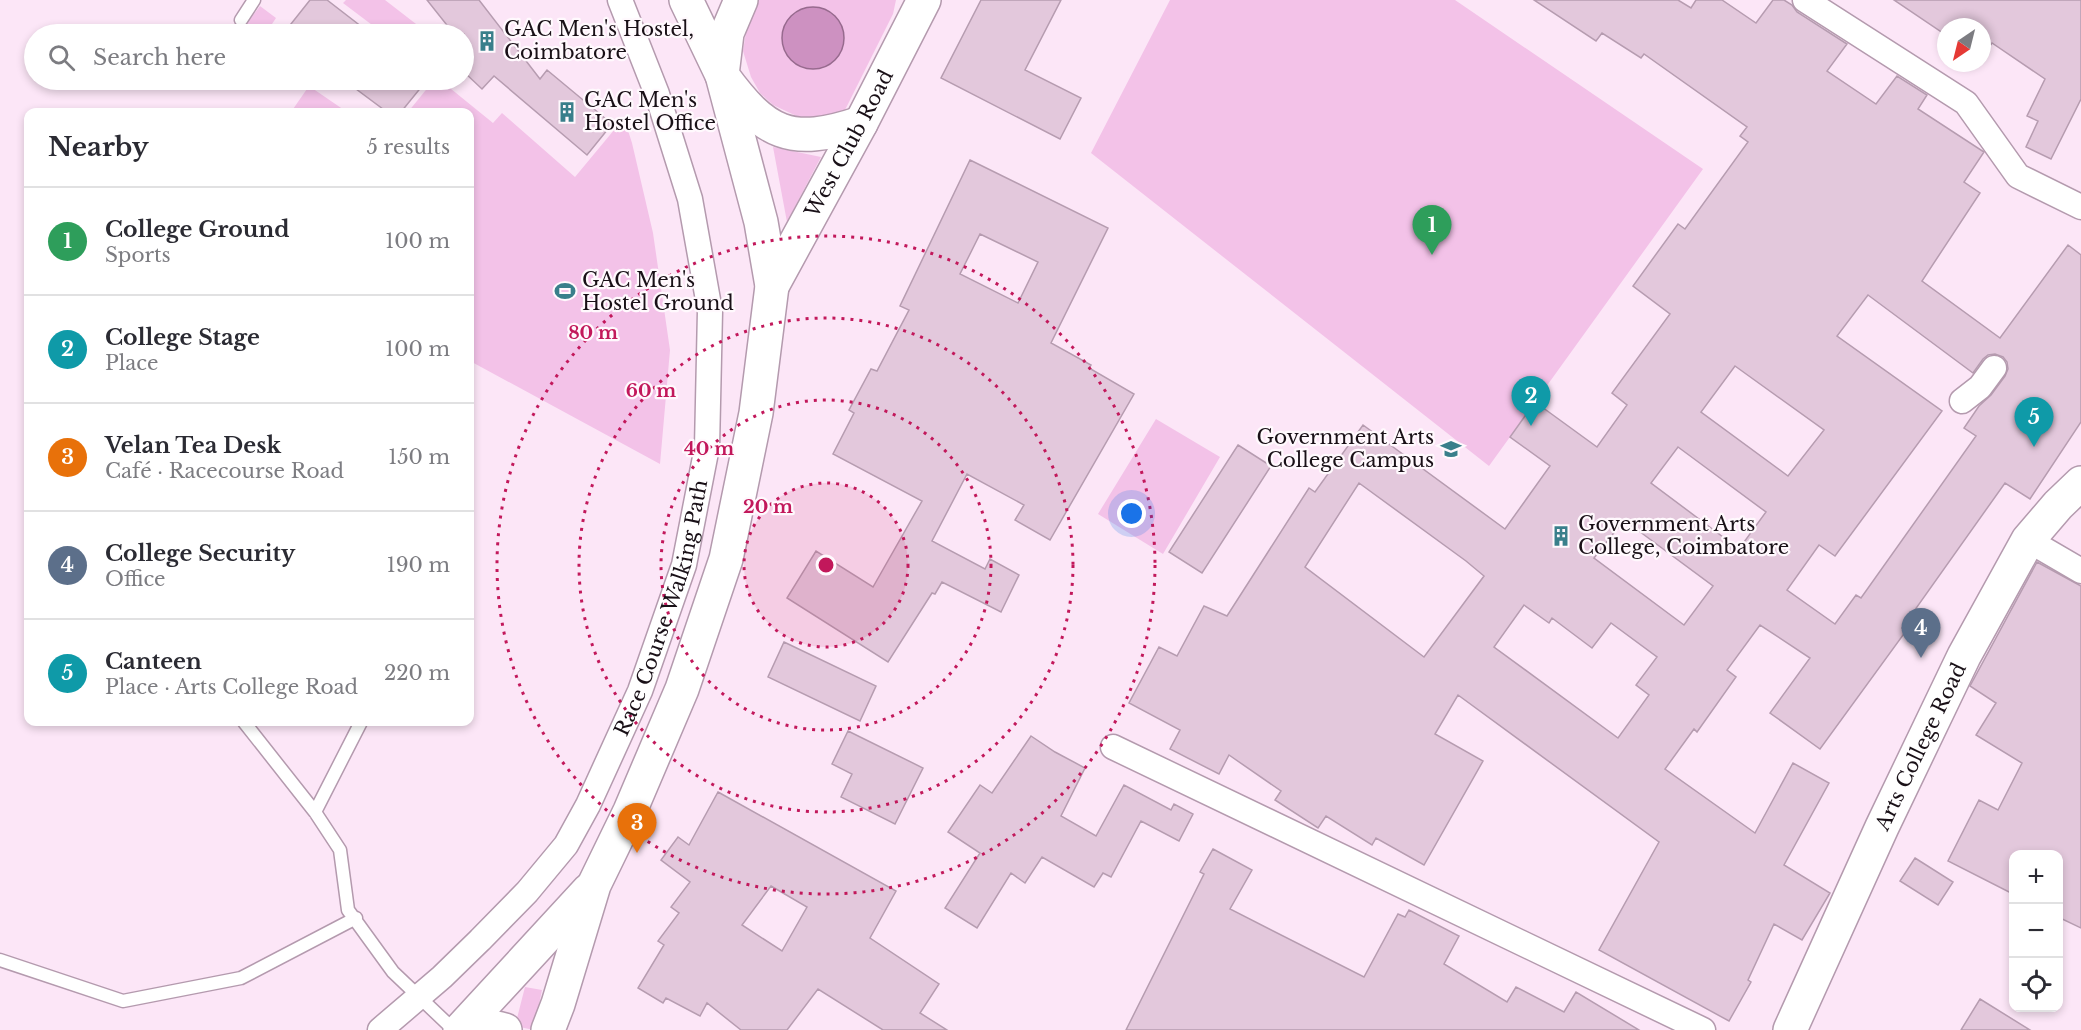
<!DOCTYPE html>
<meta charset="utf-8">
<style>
body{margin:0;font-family:"Libre Baskerville",serif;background:#f7f7f7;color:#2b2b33}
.controls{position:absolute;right:18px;bottom:18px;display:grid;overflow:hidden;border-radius:12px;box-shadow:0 3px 9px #0003}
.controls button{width:54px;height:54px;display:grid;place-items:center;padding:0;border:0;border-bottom:2px solid #e1e1e2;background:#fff;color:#2b2b33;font:30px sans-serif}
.compass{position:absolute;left:1937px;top:18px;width:54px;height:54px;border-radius:50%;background:#fff;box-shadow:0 3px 9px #0003;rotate:215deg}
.you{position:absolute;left:1132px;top:514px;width:21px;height:21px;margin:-15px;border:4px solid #fff;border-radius:50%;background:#1a73e8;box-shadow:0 0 0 9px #1a73e833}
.badge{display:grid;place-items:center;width:39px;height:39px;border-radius:50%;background:#397f8b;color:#fff;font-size:20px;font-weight:700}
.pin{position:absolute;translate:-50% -50px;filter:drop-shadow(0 2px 3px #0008)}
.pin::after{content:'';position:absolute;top:32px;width:21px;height:18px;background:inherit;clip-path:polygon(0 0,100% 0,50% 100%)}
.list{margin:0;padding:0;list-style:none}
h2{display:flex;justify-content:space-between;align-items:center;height:78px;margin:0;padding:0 24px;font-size:26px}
h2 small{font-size:20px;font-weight:400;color:#7c7c81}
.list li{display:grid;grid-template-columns:39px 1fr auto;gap:18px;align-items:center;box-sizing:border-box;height:108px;padding:0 24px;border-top:2px solid #e1e1e2}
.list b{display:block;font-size:22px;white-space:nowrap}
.list p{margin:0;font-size:20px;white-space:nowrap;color:#7c7c81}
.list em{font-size:20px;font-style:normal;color:#7c7c81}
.icon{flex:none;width:33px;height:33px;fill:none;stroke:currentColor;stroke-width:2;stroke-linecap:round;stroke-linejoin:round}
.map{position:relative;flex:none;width:2081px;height:1030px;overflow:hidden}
.search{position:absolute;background:#fff;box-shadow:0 3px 9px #0003;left:24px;top:24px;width:450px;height:66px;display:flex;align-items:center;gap:15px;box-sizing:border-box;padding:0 21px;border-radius:33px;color:#7c7c81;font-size:22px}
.panel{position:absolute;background:#fff;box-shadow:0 3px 9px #0003;left:24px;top:108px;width:450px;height:618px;border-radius:12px}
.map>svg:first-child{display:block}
.green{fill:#f3c2e8}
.water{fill:#cd91c1;stroke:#976a8e;stroke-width:1.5}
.building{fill:#e3c8dc;stroke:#b69cb0;stroke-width:1.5;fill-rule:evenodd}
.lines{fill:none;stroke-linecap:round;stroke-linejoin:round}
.lane-casing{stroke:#b49aae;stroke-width:15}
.street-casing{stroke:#b49aae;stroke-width:27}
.secondary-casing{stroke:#b49aae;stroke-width:36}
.lane{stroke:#fff;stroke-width:12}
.street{stroke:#fff;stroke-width:24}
.secondary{stroke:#fff;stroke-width:33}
.ring{fill:none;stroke:#c2185b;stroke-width:3;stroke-dasharray:3 6}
.labels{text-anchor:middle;stroke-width:4.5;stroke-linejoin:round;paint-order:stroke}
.poi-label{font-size:20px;fill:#191017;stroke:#fff9fd;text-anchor:start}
.street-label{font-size:20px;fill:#191017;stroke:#fff9fd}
.centre{fill:#c2185b;stroke:#fff9fd;stroke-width:3}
.ring-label{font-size:18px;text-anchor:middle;font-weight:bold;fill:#c2185b;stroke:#fff9fd;stroke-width:4.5;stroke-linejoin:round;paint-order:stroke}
</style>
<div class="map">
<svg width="2081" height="1030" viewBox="0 0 2081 1030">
<rect width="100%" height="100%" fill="#fce6f7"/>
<path class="green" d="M 346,0 L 385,0 L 429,34 L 384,34 L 343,3 Z
M 758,0 L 896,0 L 893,14 L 841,118 L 803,119 L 773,105 L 760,93 L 751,77 L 743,51 L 746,32 Z
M 1170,0 L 1455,0 L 1703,169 L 1489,466 L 1091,153 Z
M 260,6 L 276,18 L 268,30 L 274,34 L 239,34 Z
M 434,80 L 440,80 L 493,123 L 502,113 L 575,177 L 624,118 L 632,143 L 653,233 L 670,350 L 660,464 L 470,361 L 470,112 L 408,112 Z
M 309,86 L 347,112 L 291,112 Z
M 773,147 L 821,157 L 787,222 Z
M 1156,419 L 1220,457 L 1163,554 L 1098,514 Z
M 525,987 L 542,990 L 534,1030 L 515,1026 Z"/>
<path class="water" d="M782 38a31 31 0 1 1 62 0a31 31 0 1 1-62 0Z"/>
<path class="building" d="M 310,0 L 327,0 L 371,34 L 283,34 Z
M 427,0 L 479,0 L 540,79 L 547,70 L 612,124 L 587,155 L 494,76 L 482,89 L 464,72 L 464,65 L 471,57 L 464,47 L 464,34 L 454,34 Z
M 981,0 L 1061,0 L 1025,70 L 1081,98 L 1060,139 L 941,78 Z
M 1534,0 L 1678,0 L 1691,8 L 1696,0 L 1722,0 L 1756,23 L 1773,0 L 1784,0 L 1792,5 L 1797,12 L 1847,44 L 1827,71 L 1876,104 L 1897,76 L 1927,95 L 1918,109 L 1984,152 L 1964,182 L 1980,193 L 1922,281 L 2000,338 L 2068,245 L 2081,255 L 2081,422 L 2030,499 L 2005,483 L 1902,628 L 1906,631 L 1820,749 L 1770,713 L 1810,658 L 1760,625 L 1727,670 L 1736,677 L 1697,732 L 1694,729 L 1665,769 L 1755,833 L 1793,763 L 1829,783 L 1784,865 L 1830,893 L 1802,940 L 1774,924 L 1748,980 L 1751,982 L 1729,1021 L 1599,950 L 1659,842 L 1458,695 L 1435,734 L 1483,761 L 1424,865 L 1376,838 L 1372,845 L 1326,816 L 1318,828 L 1275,800 L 1281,791 L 1229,755 L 1219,774 L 1170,749 L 1180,730 L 1129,703 L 1159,647 L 1177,656 L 1204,606 L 1227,616 L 1309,488 L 1315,492 L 1363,425 L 1505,529 L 1550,466 L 1510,437 L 1535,402 L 1597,447 L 1627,405 L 1612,393 L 1670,314 L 1633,286 L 1678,224 L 1685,229 L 1748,142 L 1740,136 L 1747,127 L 1644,54 L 1641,58 L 1602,33 L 1596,41 ZM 1868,295 L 1973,373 L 1983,359 L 1988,355 L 1995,354 L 2003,357 L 2007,362 L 2008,369 L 2005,376 L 1991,395 L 1979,406 L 1964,428 L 1976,436 L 1861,598 L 1856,595 L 1835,624 L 1787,590 L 1819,545 L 1835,556 L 1942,411 L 1837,336 ZM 1735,366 L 1824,430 L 1788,476 L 1701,412 ZM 1678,447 L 1766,512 L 1739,549 L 1651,483 ZM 1359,483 L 1466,561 L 1484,576 L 1424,657 L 1305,567 ZM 1624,520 L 1713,586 L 1684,625 L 1594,558 ZM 1524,605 L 1549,623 L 1552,618 L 1592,648 L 1611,623 L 1657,657 L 1636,685 L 1649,695 L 1618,738 L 1494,647 Z
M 1894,0 L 2081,0 L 2081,99 L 2051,159 L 2026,147 L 2038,121 L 2027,116 L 2045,79 L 1992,43 L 1985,53 L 1982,51 L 1982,27 L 1946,26 L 1946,35 Z
M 344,80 L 427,80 L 401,112 L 387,112 Z
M 970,160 L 1108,228 L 1051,343 L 1091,365 L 1089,368 L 1134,394 L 1050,540 L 1015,520 L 1024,505 L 967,474 L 932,541 L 985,569 L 990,559 L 1019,575 L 1001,612 L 942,582 L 935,594 L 932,593 L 888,662 L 787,598 L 816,551 L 873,587 L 922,501 L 833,454 L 854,413 L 849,410 L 871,369 L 877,371 L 909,310 L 900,306 ZM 980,234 L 1038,262 L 1018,303 L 960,274 Z
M 1238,445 L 1271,466 L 1202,573 L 1169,552 Z
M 2037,562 L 2081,586 L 2081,928 L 2058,917 L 2058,855 L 2013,855 L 2013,894 L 1948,861 L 1979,800 L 1998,810 L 2022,763 L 1976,735 L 1996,703 L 1970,686 Z
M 784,642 L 876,686 L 860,721 L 768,677 Z
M 848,731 L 923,768 L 895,824 L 841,797 L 852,774 L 832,764 Z
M 1031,736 L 1055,752 L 1085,768 L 1061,816 L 1096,836 L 1124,785 L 1171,810 L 1174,804 L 1193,814 L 1179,841 L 1141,821 L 1111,877 L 1103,873 L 1094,887 L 1042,857 L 1025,883 L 1011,873 L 977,928 L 945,908 L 980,853 L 948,832 L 980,785 L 992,793 Z
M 718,792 L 896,891 L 870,938 L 939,984 L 920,1013 L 947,1030 L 883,1030 L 818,989 L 787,1030 L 741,1030 L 707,1003 L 700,1016 L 666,998 L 663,1003 L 638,988 L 664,945 L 658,941 L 679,913 L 671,907 L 690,882 L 661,860 L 678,837 L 689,845 ZM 771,886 L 807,907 L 782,951 L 742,925 Z
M 1213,849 L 1252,870 L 1230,909 L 1364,977 L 1398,914 L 1405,917 L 1409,910 L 1459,936 L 1444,964 L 1507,1002 L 1516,987 L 1564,1012 L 1576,992 L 1639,1030 L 1126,1030 L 1204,874 L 1200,872 Z
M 1915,858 L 1953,882 L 1938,905 L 1900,881 Z
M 1980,999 L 2030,1030 L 1961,1030 Z"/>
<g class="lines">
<g class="lane-casing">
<path id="lane" d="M 241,20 L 254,0
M 244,722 L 315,812 L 340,850 L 348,910 L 393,972 L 454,1030
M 315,812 L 361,722
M 0,960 L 123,1001 L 241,978 L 356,918"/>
</g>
<g class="street-casing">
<g id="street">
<path d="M 1805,0 L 1966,103 L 2018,176 L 2081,207"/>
<path d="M 1962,401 L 1980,387 L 1994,368"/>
<path d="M 2028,540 L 2081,571"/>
<path d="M 1113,747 L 1703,1030"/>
<path id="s1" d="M 380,1030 L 442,977 L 480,940 L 527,892 L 566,845 L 588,805 L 640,691 L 684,565 L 707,447 L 710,311 L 690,199 L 657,94 L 620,0"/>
</g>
</g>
<g class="secondary-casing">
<g id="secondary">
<path d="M 741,0 L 727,33 L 722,75 C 765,134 790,147 861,123"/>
<path id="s2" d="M 772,286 L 861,123 L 924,0"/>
<path d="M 460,1030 L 589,890"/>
<path d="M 465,1030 C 479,1025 491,1026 505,1030"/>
<path d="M 548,1030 L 558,1004 L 594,885 L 630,811 L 682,689 L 726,559 L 756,413 L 772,286 L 761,222 L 722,75 L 686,0"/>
<path id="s3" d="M 1790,1030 L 1882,827 L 1964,656 L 2028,540 L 2058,505 L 2081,483"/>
</g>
</g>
<use href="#lane" class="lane"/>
<use href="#street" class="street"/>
<use href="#secondary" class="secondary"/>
</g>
<circle cx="826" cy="565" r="82" fill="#c2185b" fill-opacity=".12"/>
<g class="ring">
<circle cx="826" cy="565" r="82"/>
<circle cx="826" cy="565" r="165"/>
<circle cx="826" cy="565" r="247"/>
<circle cx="826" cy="565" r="329"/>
</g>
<defs>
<g id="building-bare" transform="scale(1.62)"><path d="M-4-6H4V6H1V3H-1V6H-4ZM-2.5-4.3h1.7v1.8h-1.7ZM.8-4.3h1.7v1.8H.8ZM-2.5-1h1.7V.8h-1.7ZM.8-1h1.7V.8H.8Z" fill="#397f8b" stroke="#fff9fd" stroke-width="2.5" paint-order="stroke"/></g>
<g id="stadium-bare" transform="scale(1.62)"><path d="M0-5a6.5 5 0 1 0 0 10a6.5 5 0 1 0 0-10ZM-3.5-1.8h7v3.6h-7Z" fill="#397f8b" stroke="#fff9fd" stroke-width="2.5" paint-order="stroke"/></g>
<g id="university-bare" transform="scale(1.62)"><path d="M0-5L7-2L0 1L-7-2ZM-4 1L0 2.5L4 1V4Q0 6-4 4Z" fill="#397f8b" stroke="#fff9fd" stroke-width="2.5" paint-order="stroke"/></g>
</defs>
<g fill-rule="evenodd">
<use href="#building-bare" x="487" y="41"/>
<use href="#building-bare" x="567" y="112"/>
<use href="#stadium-bare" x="565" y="291"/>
<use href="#university-bare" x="1451" y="449"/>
<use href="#building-bare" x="1561" y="536"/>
</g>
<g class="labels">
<g class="poi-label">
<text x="504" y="36">GAC Men's Hostel,<tspan x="504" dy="23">Coimbatore</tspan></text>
<text x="584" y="107">GAC Men's<tspan x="584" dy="23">Hostel Office</tspan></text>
<text x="582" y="287">GAC Men's<tspan x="582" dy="23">Hostel Ground</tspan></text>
<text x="1434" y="444" text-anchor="end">Government Arts<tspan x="1434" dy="23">College Campus</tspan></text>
<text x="1578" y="531">Government Arts<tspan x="1578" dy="23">College, Coimbatore</tspan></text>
</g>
<g class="street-label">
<text dy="7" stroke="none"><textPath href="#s2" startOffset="162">West Club Road</textPath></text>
<text dy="7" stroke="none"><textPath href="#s1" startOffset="520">Race Course Walking Path</textPath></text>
<text dy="7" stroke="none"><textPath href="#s3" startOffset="312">Arts College Road</textPath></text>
</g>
</g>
<circle cx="826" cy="565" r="9" class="centre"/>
<g class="ring-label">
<text x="593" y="339">80 m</text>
<text x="651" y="397">60 m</text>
<text x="709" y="455">40 m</text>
<text x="768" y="513">20 m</text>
</g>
</svg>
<div class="controls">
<button>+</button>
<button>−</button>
<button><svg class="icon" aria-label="locate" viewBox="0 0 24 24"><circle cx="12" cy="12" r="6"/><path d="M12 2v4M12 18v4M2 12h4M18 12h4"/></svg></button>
</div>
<svg class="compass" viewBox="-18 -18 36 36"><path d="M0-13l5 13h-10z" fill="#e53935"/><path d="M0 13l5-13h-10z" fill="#7c7c81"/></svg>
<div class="you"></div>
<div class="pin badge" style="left:1432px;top:255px;background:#2e9e5b">1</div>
<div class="pin badge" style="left:1531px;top:426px;background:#0f9aa8">2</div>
<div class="pin badge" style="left:637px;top:853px;background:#e8710a">3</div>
<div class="pin badge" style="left:1921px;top:658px;background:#5c6f8a">4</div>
<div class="pin badge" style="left:2034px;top:447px;background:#0f9aa8">5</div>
<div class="search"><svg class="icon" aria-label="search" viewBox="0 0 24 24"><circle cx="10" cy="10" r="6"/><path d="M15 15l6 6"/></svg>Search here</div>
<section class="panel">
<h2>Nearby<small>5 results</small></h2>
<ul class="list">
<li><span class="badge" style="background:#2e9e5b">1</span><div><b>College Ground</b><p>Sports</p></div><em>100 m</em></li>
<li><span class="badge" style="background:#0f9aa8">2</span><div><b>College Stage</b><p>Place</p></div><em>100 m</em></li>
<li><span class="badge" style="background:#e8710a">3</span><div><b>Velan Tea Desk</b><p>Café · Racecourse Road</p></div><em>150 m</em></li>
<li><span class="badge" style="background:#5c6f8a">4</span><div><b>College Security</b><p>Office</p></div><em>190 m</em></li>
<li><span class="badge" style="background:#0f9aa8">5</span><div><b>Canteen</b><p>Place · Arts College Road</p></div><em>220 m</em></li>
</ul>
</section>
</div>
